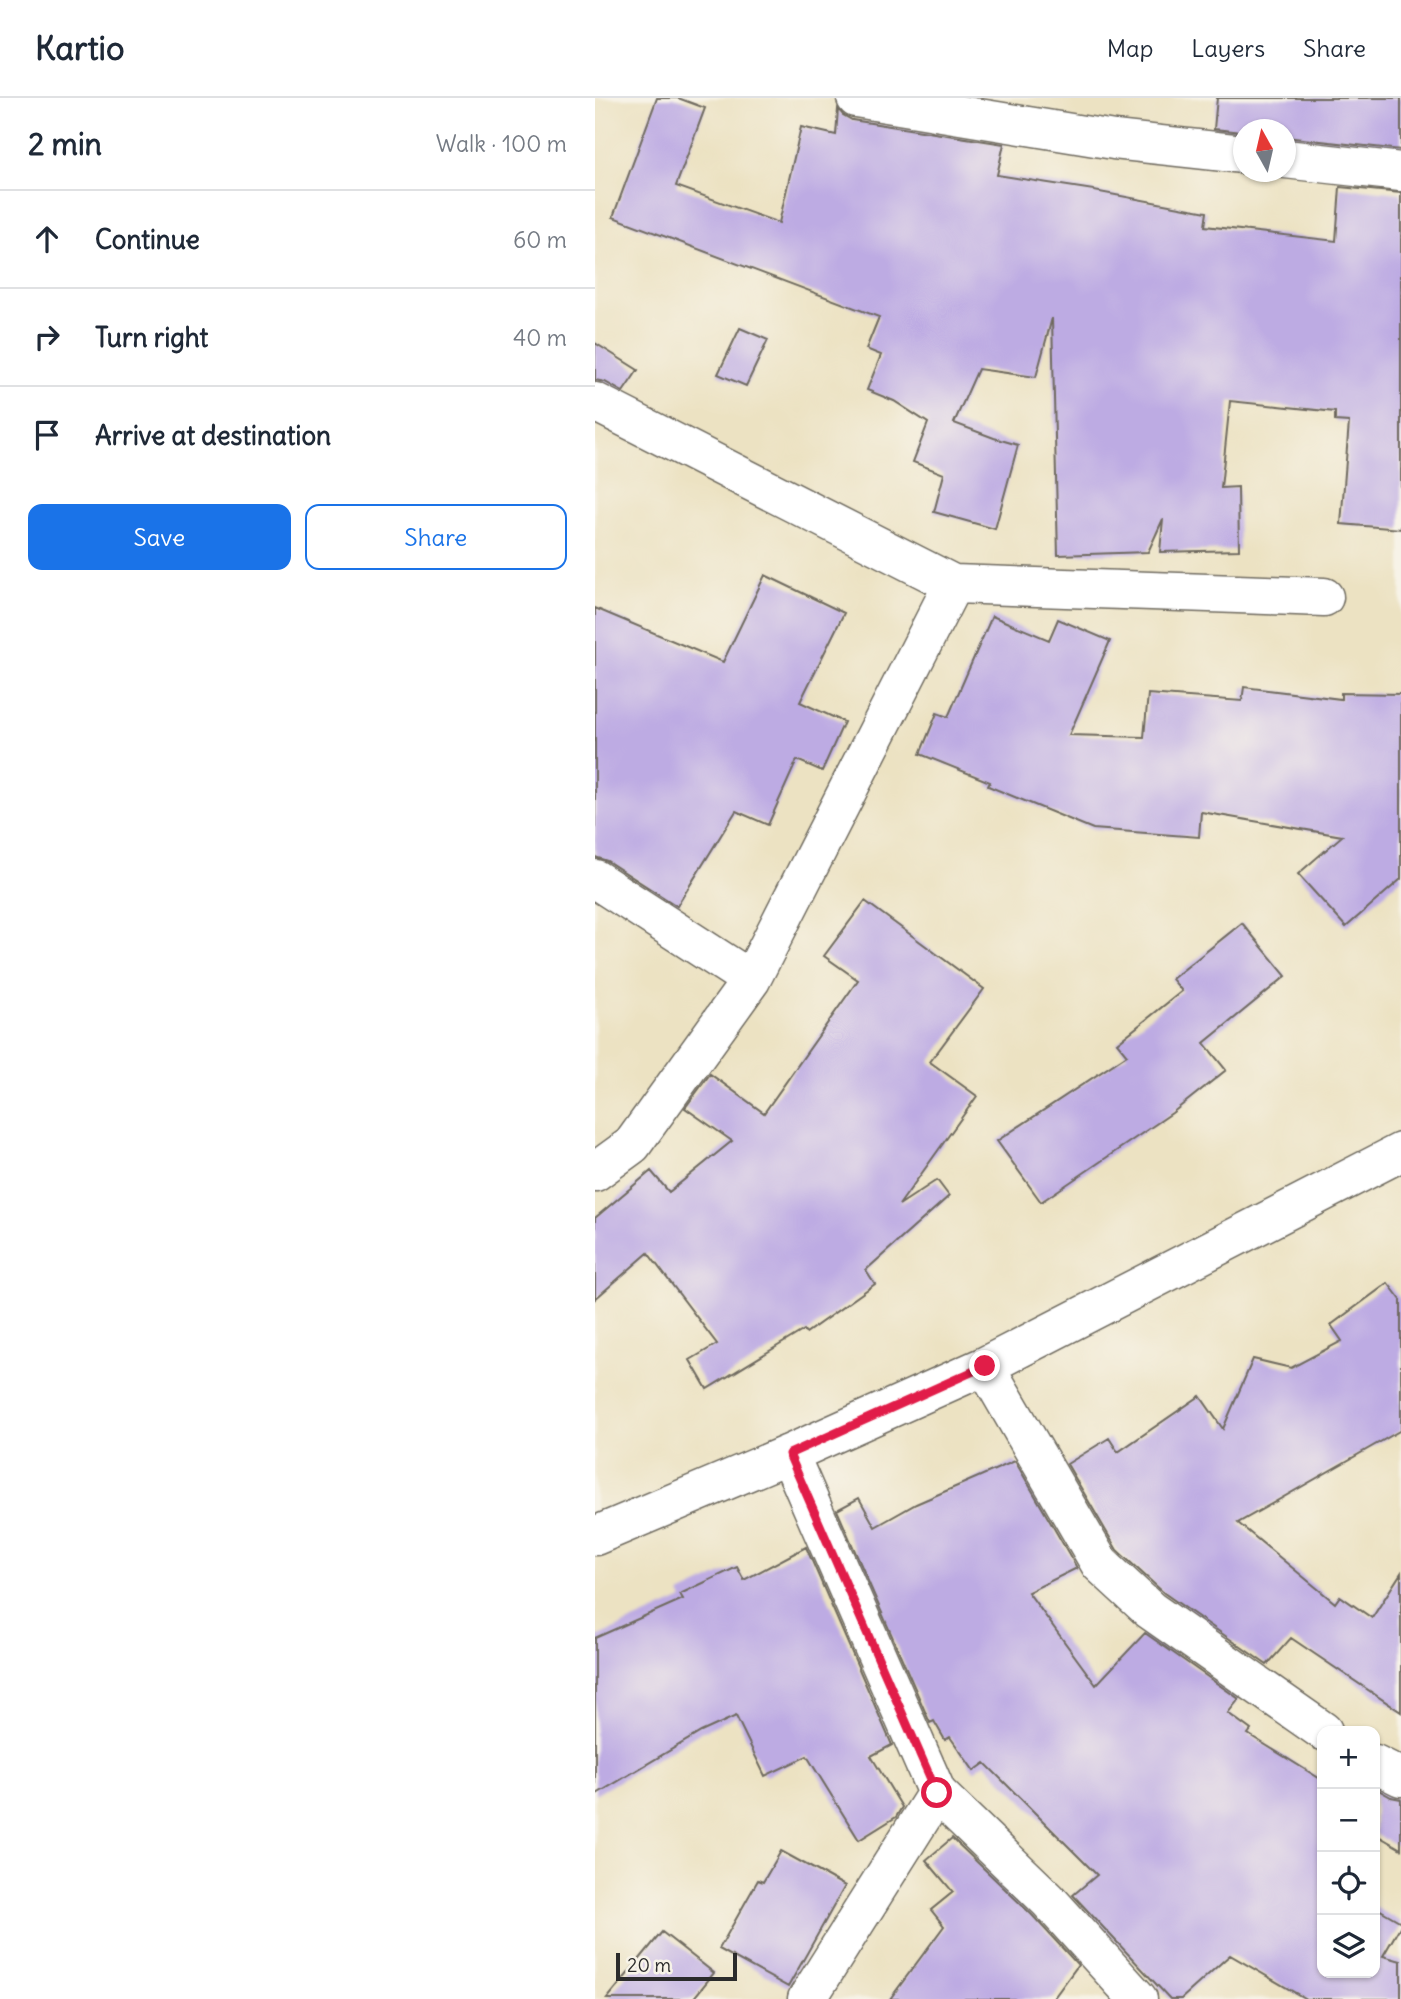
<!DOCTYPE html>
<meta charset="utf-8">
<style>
body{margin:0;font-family:Delius,sans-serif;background:#f2f2f3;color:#1f2937}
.controls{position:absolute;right:21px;bottom:21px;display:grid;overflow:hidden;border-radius:14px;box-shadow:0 2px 5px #0004}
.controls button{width:63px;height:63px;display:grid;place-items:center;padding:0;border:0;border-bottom:2px solid #e0e1e3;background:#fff;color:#1f2937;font:35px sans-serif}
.compass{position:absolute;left:638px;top:21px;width:63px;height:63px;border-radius:50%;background:#fff;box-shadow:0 2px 5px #0004;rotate:352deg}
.scale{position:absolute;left:21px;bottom:18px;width:121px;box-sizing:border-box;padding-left:7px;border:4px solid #2b2b2b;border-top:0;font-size:19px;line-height:24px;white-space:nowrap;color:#2b2b2b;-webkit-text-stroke:5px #f7f3e8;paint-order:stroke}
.stop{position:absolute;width:21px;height:21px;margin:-16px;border:5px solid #e11d48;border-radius:50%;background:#fff}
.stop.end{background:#e11d48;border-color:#fff;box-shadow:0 2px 7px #0008}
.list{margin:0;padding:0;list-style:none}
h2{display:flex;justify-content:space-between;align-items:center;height:91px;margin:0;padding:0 28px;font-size:30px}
h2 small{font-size:23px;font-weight:400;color:#747a83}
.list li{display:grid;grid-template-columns:46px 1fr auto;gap:21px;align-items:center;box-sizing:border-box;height:98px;padding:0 28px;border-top:2px solid #e0e1e3}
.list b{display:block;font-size:26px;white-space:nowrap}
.list em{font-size:23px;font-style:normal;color:#747a83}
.actions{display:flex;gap:14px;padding:21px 28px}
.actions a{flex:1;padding:16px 0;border:2px solid #1a73e8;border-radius:14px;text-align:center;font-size:24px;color:#1a73e8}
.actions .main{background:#1a73e8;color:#fff}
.icon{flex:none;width:38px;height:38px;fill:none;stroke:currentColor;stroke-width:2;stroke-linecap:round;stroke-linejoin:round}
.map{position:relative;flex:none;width:806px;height:1901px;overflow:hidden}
header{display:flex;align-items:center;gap:42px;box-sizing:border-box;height:98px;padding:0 35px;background:#fff;border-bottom:2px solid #e0e1e3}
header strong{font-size:33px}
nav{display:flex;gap:38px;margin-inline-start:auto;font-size:24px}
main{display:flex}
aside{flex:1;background:#fff}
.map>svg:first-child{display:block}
.building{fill:#bdabe3}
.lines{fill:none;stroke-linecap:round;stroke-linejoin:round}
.minor-casing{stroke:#6f6b60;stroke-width:41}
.minor{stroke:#fff;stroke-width:38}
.route{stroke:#e11d48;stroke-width:9}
</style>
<header>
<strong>Kartio</strong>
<nav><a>Map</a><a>Layers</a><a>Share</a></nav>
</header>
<main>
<aside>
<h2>2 min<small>Walk · 100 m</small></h2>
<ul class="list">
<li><svg class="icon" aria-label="ahead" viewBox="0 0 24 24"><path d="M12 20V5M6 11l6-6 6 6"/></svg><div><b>Continue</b></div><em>60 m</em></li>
<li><svg class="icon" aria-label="right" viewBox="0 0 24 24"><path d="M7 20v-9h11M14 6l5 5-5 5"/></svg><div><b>Turn right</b></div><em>40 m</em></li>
<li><svg class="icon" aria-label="arrive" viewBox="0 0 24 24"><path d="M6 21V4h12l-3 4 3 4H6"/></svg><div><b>Arrive at destination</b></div></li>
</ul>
<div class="actions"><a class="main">Save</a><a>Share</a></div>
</aside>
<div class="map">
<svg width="806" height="1901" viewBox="0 0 806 1901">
<rect width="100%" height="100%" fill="#f7f3e8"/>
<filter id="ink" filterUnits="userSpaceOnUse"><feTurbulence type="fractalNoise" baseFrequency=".0143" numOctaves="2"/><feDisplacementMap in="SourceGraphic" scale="14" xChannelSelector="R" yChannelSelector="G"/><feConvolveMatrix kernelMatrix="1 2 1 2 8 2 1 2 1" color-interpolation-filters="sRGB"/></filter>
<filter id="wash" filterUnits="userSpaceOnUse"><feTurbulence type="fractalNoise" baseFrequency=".00686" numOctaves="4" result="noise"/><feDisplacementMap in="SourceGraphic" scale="28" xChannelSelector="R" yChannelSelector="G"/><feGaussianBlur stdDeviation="1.57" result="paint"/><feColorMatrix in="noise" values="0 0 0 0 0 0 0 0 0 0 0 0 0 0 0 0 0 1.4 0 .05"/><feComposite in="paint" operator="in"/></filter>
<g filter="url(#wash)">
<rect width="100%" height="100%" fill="#ece2c2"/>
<g id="blocks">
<path class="building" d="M 62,0 L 83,0 L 110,10 L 81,88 L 184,125 L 206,29 L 241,37 L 243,11 L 248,17 L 257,22 L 409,46 L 402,77 L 499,92 L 499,93 L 612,114 L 610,128 L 741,143 L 745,89 L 806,95 L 806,431 L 746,426 L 754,324 L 740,323 L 740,314 L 635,303 L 626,390 L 643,389 L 644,452 L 565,454 L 568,421 L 553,454 L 463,457 L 457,220 L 441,279 L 383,271 L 359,325 L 399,340 L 423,347 L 400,431 L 339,414 L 349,376 L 318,364 L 333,325 L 299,303 L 272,292 L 286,257 L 271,251 L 284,219 L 18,119 Z
M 622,0 L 806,0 L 806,52 L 690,39 L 690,32 L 648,32 L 648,34 L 619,31 Z
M 145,230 L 173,242 L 151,288 L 123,276 Z
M 0,245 L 43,272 L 28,294 L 10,284 L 0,282 Z
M 170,477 L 249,515 L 205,604 L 249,624 L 227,673 L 202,662 L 173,727 L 141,713 L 82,808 L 12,763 L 0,759 L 0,510 L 128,564 Z
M 397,518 L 454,542 L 463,521 L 515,543 L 474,637 L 549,639 L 553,596 L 647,603 L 649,589 L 746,601 L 746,595 L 806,596 L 806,781 L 751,829 L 703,776 L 747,738 L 606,714 L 604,739 L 498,731 L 393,688 L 395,684 L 325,656 L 342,615 L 353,619 Z
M 270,803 L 389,891 L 335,964 L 382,998 L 304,1107 L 342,1082 L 354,1098 L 271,1172 L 280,1186 L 211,1235 L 209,1232 L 112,1291 L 95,1262 L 122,1246 L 53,1155 L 0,1201 L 0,1120 L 56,1073 L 74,1094 L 137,1043 L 90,1010 L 115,976 L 169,1015 L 263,882 L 229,858 Z
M 647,825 L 691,878 L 609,945 L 631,972 L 577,1015 L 446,1104 L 402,1043 L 532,957 L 522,945 L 587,893 L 577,881 Z
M 793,1185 L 806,1202 L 806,1332 L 643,1425 L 740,1505 L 745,1498 L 777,1520 L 806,1475 L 806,1614 L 696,1540 L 672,1567 L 569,1495 L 522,1452 L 472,1366 L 514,1340 L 523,1354 L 605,1298 L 628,1331 L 658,1261 L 696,1270 L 747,1243 L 736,1227 Z
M 420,1363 L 482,1470 L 433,1494 L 501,1587 L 550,1535 L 644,1601 L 633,1615 L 656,1632 L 653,1636 L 727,1682 L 727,1875 L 780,1875 L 780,1809 L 806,1824 L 806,1827 L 788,1858 L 806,1863 L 806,1901 L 711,1901 L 635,1857 L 586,1901 L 575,1901 L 478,1797 L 502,1777 L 390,1665 L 379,1673 L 355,1639 L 350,1642 L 339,1623 L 335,1625 L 242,1412 L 264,1400 L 280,1429 L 321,1406 Z
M 211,1449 L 297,1647 L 276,1658 L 307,1709 L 301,1719 L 264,1742 L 212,1658 L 170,1678 L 141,1618 L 106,1634 L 0,1697 L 0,1540 L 88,1501 L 85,1496 L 142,1469 L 149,1482 Z
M 780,1690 L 796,1699 L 806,1701 L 806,1751 L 780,1736 Z
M 357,1740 L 437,1817 L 483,1867 L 458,1901 L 295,1901 L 349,1828 L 336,1812 L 358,1794 L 331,1762 Z
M 186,1753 L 250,1788 L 193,1889 L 124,1851 L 163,1782 L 168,1784 Z
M 67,1834 L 119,1875 L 98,1901 L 12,1901 Z"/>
</g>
</g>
<g filter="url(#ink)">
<use href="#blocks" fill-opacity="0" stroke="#6f6b60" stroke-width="2"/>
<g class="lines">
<g class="minor-casing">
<path id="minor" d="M 261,0 L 519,42 L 648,56
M 690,61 L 806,74
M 0,304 L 358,486 L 729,499
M 0,781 L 156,882
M 0,1074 L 37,1047 L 156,882 L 358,486
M 390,1268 L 505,1466 L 555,1512 L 728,1633
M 194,1356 L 342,1695 L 453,1802 L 543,1901
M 0,1438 L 194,1356 L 390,1268 L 806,1054
M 780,1666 L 806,1679
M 212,1901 L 342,1695"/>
</g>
<use href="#minor" class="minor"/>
</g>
</g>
<g class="lines" filter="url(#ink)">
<path class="route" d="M 342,1695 L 194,1356 L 390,1268"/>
</g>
</svg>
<div class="controls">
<button>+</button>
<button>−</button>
<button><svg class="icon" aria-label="locate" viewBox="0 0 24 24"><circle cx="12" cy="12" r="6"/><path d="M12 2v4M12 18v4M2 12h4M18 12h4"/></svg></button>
<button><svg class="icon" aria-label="layers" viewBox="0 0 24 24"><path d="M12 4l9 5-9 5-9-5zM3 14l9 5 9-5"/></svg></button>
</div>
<svg class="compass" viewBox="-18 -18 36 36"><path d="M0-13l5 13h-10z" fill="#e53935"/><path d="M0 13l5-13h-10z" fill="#747a83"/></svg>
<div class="scale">20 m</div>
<div class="stop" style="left:342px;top:1695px"></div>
<div class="stop end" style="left:390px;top:1268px"></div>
</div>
</main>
